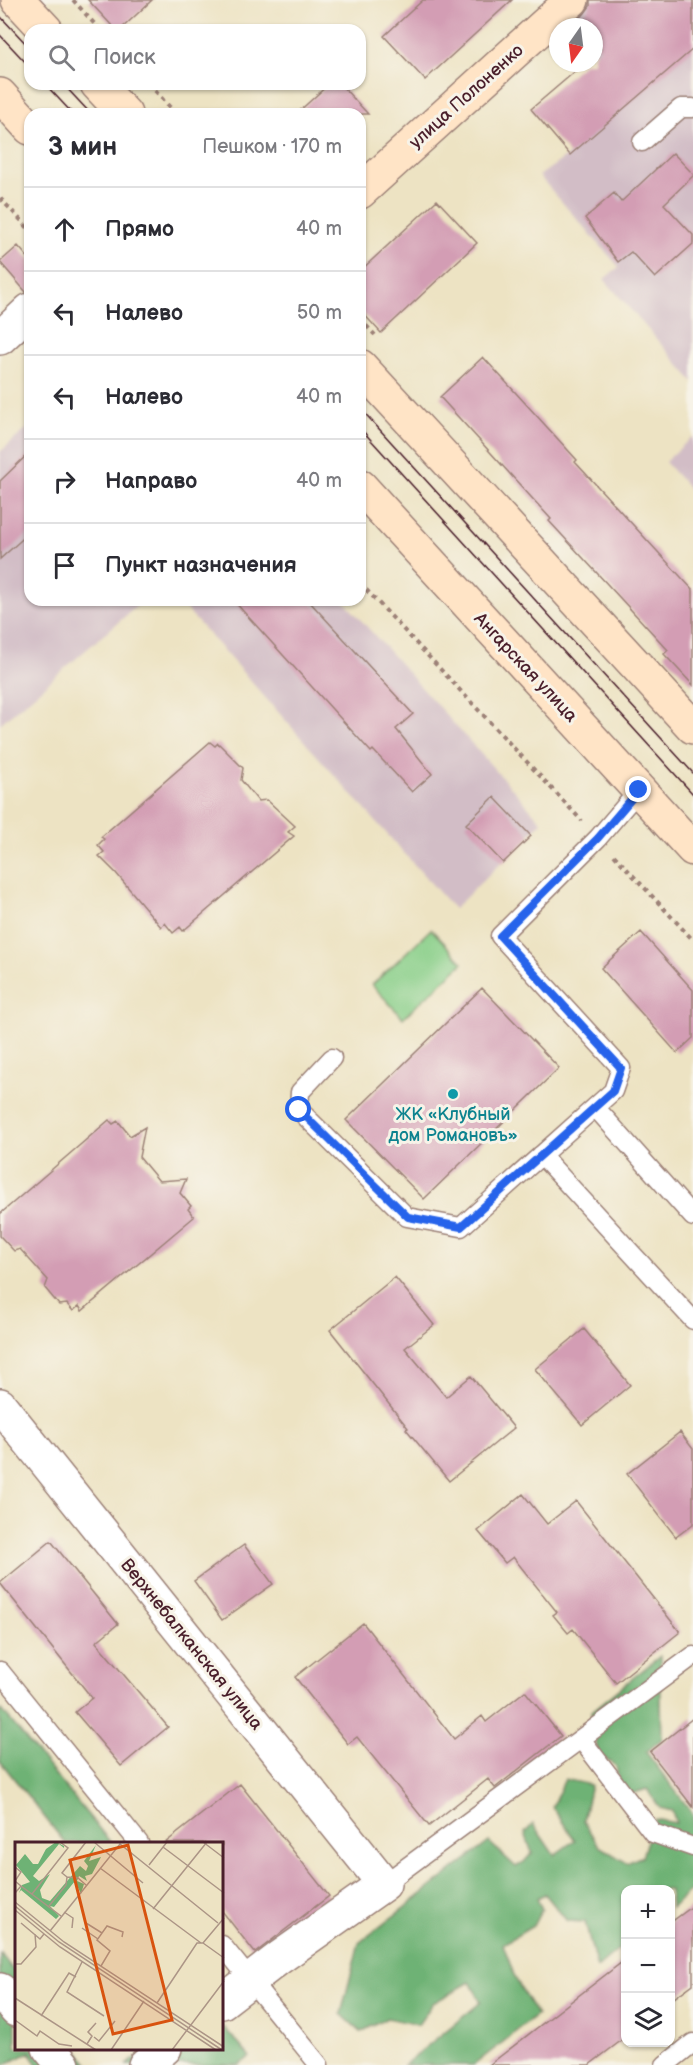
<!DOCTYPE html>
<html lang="ru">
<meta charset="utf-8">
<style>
body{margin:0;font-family:"Balsamiq Sans",sans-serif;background:#f2f2f3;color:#2b2b33}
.controls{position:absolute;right:18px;bottom:18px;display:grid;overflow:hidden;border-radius:12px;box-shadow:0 2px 4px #0004}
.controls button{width:54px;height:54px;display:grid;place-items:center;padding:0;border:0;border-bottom:2px solid #e1e1e2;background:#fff;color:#2b2b33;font:30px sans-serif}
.compass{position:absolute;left:549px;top:18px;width:54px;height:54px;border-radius:50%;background:#fff;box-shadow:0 2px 4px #0004;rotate:194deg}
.stop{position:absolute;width:18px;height:18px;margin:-14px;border:4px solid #2563eb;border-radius:50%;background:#fff}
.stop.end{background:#2563eb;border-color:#fff;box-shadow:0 2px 6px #0008}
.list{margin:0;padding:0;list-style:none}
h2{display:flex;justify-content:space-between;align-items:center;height:78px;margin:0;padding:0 24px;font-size:26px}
h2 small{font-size:20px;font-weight:400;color:#7c7c81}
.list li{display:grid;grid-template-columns:39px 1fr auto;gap:18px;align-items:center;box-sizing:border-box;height:84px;padding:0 24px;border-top:2px solid #e1e1e2}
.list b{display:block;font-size:22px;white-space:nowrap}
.list em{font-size:20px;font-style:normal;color:#7c7c81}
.icon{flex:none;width:33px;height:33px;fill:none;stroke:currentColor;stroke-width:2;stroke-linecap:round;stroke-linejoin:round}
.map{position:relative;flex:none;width:693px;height:2065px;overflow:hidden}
.search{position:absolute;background:#fff;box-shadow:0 2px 4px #0004;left:24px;top:24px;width:342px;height:66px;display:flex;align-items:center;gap:15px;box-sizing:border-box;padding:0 21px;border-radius:18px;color:#7c7c81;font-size:22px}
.panel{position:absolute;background:#fff;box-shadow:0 2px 4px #0004;left:24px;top:108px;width:342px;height:498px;border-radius:18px}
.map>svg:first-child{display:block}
.industrial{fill:#d2bdc6}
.green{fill:#89cf89;stroke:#6a775a;stroke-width:1.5}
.forest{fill:#6eb275;stroke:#5c6850;stroke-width:1.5}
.building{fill:#d39db4}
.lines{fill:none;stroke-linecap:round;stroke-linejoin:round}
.service-casing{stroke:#9c8177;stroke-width:21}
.minor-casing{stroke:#9c8177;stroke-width:36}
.secondary-casing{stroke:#9c8177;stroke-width:36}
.path{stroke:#9c8177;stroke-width:4;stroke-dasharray:4.5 4.5;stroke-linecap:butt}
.service{stroke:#fff;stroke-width:18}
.minor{stroke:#fff;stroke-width:33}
.secondary{stroke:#ffe4c6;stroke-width:33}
.tram{stroke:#4a1f2b;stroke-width:1.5}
.route{stroke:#2563eb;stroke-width:8}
.culture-dot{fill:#0f9aa8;stroke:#f7f3e8;stroke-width:2}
.labels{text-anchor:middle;stroke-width:6;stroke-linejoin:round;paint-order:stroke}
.street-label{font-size:18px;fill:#4a1f2b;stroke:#f7f3e8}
.culture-label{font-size:18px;fill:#0d838f;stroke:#f7f3e8}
.inset-road{fill:none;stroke:#ac9586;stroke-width:1.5}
.view{fill:#d8530f;fill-opacity:0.15;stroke:#d8530f;stroke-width:3}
.inset-edge{fill:none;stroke:#4a1f2b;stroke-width:3}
</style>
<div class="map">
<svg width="693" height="2065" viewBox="0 0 693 2065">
<rect width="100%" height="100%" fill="#f7f3e8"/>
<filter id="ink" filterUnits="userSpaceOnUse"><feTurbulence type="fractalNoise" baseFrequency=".0167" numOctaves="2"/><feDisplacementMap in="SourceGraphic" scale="12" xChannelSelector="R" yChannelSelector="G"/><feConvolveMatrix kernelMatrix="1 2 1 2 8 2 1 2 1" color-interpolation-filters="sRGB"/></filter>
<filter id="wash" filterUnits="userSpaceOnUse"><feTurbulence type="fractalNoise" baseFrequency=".008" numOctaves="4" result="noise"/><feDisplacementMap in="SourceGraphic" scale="24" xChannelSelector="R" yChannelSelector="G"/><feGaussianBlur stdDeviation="1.35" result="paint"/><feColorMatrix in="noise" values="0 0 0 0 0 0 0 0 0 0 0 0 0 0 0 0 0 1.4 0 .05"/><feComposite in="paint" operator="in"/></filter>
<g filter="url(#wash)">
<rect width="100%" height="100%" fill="#ede3c3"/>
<path class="industrial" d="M 583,0 L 693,0 L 693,381 L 604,279 L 619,267 L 539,176 L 570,154 L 531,109 L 585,63 L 594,63 L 594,55 L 596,53 L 594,51 L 594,27 L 579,27 L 567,16 Z
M 30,426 L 30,600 L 144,600 L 0,724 L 0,452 Z
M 693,436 L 693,493 L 665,462 Z
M 178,600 L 343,600 L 542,822 L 454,909 Z"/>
<path class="green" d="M 431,929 L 463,963 L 403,1018 L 372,985 Z"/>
<path class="forest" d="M 660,1656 L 662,1739 L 646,1752 L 693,1814 L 693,1889 L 671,1908 L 670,1890 L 626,1890 L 625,1944 L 597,1968 L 585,1922 L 567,1921 L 545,1894 L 537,1898 L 542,1909 L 533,1926 L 503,1944 L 515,1978 L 537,2015 L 474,2065 L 404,2065 L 481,2002 L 470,1982 L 433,2003 L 418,2025 L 387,2018 L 361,2032 L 341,2014 L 359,1943 L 489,1842 L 516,1867 L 524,1862 L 532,1853 L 525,1833 L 533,1824 L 554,1855 L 575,1840 L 552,1807 L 565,1779 L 591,1785 L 583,1821 L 599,1846 L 627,1863 L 642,1856 L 655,1819 L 676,1823 L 672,1811 L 660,1808 L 647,1789 L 628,1795 L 619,1782 L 616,1766 L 598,1754 L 591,1712 Z
M 2,1710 L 111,1843 L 65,1843 L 0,1761 L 0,1711 Z
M 0,1953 L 16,1974 L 16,2048 L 76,2049 L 89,2065 L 37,2065 L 30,2052 L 4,2065 L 0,2060 Z
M 222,2025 L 250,2057 L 239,2065 L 127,2065 L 147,2049 L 222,2048 Z"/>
<g id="blocks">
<path class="building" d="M 88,0 L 152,0 L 120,30 L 116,30 Z
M 423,0 L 512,0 L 425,80 L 384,36 Z
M 590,0 L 693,0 L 693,49 L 570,155 L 531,109 L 585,63 L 594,63 L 594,55 L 601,49 L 594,42 L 594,27 L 579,27 L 575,23 L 585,13 L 590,6 Z
M 329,84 L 340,84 L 368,114 L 296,114 Z
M 673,153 L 693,174 L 693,176 L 664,204 L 693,235 L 693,244 L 655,278 L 631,252 L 618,262 L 585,218 L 614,193 L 621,202 Z
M 437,200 L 477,243 L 381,333 L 360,310 L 360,271 Z
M 18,246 L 30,260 L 30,292 L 26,292 L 0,262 Z
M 483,357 L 577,460 L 575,462 L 693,590 L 693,685 L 664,654 L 668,650 L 549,521 L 551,519 L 440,397 Z
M 30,452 L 30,532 L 0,559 L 0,481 Z
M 233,600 L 308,600 L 413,714 L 396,729 L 432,774 L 412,792 L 373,750 L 371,752 Z
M 210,742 L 215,746 L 218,743 L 243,768 L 241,780 L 258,801 L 267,800 L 295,826 L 288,832 L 294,836 L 183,931 L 180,927 L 173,933 L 165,923 L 161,927 L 116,873 L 99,856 L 104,852 L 98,845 L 104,839 L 101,837 Z
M 494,797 L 531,836 L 503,863 L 466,824 Z
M 641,932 L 693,990 L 693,1038 L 677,1053 L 601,968 Z
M 482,988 L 559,1068 L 424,1199 L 346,1120 Z
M 109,1120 L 113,1124 L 118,1121 L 130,1136 L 145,1127 L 139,1157 L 159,1181 L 186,1179 L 180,1193 L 191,1206 L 188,1209 L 194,1217 L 82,1311 L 79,1306 L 73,1311 L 67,1304 L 59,1305 L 45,1288 L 48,1280 L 20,1249 L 14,1251 L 0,1236 L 0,1214 Z
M 395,1277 L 434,1325 L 405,1348 L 446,1397 L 471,1376 L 514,1428 L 449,1481 L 406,1429 L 408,1428 L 330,1330 Z
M 584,1329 L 630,1385 L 582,1425 L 535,1369 Z
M 680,1432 L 693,1449 L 693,1524 L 676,1537 L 627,1474 Z
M 523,1494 L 547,1524 L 576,1501 L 680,1632 L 616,1683 L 573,1629 L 568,1633 L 553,1615 L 557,1612 L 513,1557 L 505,1563 L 478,1531 Z
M 51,1541 L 118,1624 L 96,1642 L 168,1727 L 121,1766 L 75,1712 L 92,1698 L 0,1583 Z
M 244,1545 L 273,1584 L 222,1620 L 194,1581 Z
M 363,1623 L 454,1739 L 482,1716 L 486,1722 L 525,1691 L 561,1736 L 495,1788 L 488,1779 L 429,1826 L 357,1737 L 348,1744 L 295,1677 Z
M 693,1718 L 693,1807 L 650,1752 Z
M 240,1784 L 329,1896 L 255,1953 L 222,1911 L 222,1843 L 165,1843 Z
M 693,1906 L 693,1984 L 670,2001 L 670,1923 Z
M 626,1959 L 626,2037 L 589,2065 L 489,2065 Z"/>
</g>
</g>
<g filter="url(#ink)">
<use href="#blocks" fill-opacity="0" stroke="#9c8177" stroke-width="1.5"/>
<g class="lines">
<g class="service-casing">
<path id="service" d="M 642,142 L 681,108 L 693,108
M 332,1058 L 300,1092 L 299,1110 L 407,1217 L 461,1227 L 613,1091 L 621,1068 L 500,936 L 598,838 L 639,790
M 595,1107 L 693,1217
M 541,1155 L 693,1320
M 0,1671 L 139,1843
M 581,1739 L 653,1833 L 693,1847
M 384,1884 L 693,1656
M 222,1945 L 319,2065
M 665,2065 L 693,2043"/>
</g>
<g class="minor-casing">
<path id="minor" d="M 0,338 L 30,310
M 0,1405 L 384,1884 L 279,1958 L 222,2002
M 0,1990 L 16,2010
M 49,2048 L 63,2065
M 145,2065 L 165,2048"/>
</g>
<g class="secondary-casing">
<path id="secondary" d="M 18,0 L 46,30
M 97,84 L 125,114
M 0,95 L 30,128
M 360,192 L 572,0
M 360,366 L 693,727
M 360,486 L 693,849"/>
</g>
<path class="path" d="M 73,0 L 100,30
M 149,84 L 176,114
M 0,198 L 30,230
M 360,319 L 375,335
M 360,583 L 582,821
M 614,855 L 693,940"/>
<use href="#service" class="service"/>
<use href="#minor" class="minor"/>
<use href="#secondary" class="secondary"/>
<path class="tram" d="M 0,16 L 30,48
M 0,35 L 30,67
M 45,84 L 73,114
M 63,84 L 91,114
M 360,408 L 693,773
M 360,428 L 693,794"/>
</g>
</g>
<g class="lines" filter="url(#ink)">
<path class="route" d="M 299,1110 L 408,1217 L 461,1227 L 613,1091 L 621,1068 L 500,936 L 598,838 L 639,790"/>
</g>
<circle class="culture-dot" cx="453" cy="1094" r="6"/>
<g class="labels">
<g class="street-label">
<text transform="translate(466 96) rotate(-42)" y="6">улица Полоненко</text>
<text transform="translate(526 667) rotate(47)" y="6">Ангарская улица</text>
<text transform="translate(192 1644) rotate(51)" y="6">Верхнебалканская улица</text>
</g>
<g class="culture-label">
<text x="453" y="1120">ЖК «Клубный<tspan x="453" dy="21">дом Романовъ»</tspan></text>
</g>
</g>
<g transform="translate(15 1842)">
<rect width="208" height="208" fill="#ede3c3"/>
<path d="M 41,0 L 49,4 L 49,6 L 44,2 L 18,34 L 24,39 L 35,32 L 25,48 L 27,56 L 35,59 L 65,24 L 71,29 L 73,24 L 69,19 L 81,3 L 74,19 L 86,15 L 77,32 L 70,34 L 72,39 L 64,34 L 62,39 L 69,42 L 66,52 L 60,39 L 39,65 L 35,64 L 44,74 L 41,77 L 6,48 L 4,51 L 7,43 L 15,40 L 1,23 L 10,12 L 18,22 L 23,22 L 31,7 Z" fill="#6eb275"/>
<path class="inset-road" d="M 79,0 L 128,41M 188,0 L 209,16M 148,5 L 209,51M 134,23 L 152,0M 0,25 L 6,30 L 0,39 L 6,44M 85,26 L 186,101M 52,35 L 63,36 L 71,43M 0,51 L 6,44 L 46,74M 17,52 L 53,6 L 45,0M 0,60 L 49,100 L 209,205M 0,64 L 44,100 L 207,208M 34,64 L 51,43 L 52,35 L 47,31 L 71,0M 138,67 L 192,0M 0,68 L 45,105 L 201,208M 49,70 L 58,76 L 57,86M 6,81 L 25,97 L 29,92M 71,81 L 87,91M 67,86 L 83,97M 35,89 L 105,2 L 203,81M 188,101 L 209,116M 67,120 L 52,150 L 89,174M 0,122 L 6,122 L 21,105 L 20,92M 86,124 L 95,109 L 82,98 L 92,84 L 108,90 L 107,95M 0,156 L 81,208M 142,161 L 182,101 L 188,101 L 209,76M 26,174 L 54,131 L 61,135M 0,178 L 22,194 L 25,189 L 44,202 L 57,204M 79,195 L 84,199 L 100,179M 72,202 L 77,194 L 73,190 L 81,181M 96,208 L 129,159M 157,208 L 209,139"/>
<path class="view" d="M 113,3 L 157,178 L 98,192 L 55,18 Z"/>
<rect width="208" height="208" class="inset-edge"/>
</g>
</svg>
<div class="controls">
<button>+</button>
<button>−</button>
<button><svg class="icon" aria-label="layers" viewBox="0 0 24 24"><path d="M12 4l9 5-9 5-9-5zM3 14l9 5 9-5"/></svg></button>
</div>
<svg class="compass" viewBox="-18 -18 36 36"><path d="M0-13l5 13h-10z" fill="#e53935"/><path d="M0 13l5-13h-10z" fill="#7c7c81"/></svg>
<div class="stop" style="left:299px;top:1110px"></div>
<div class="stop end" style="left:639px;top:790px"></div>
<div class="search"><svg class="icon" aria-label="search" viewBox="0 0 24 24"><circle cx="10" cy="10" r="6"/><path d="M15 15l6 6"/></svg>Поиск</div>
<section class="panel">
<h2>3 мин<small>Пешком · 170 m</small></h2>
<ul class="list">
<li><svg class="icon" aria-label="ahead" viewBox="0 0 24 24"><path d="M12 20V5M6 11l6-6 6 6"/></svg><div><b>Прямо</b></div><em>40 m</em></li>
<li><svg class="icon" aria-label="left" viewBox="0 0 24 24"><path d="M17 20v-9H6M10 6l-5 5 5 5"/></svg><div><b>Налево</b></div><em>50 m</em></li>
<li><svg class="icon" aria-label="left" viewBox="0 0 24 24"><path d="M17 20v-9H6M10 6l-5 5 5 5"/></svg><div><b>Налево</b></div><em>40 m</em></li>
<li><svg class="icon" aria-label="right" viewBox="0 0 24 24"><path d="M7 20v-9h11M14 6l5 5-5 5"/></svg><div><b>Направо</b></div><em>40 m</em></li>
<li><svg class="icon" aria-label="arrive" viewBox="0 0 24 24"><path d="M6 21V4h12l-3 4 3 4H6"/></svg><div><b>Пункт назначения</b></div></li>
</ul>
</section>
</div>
